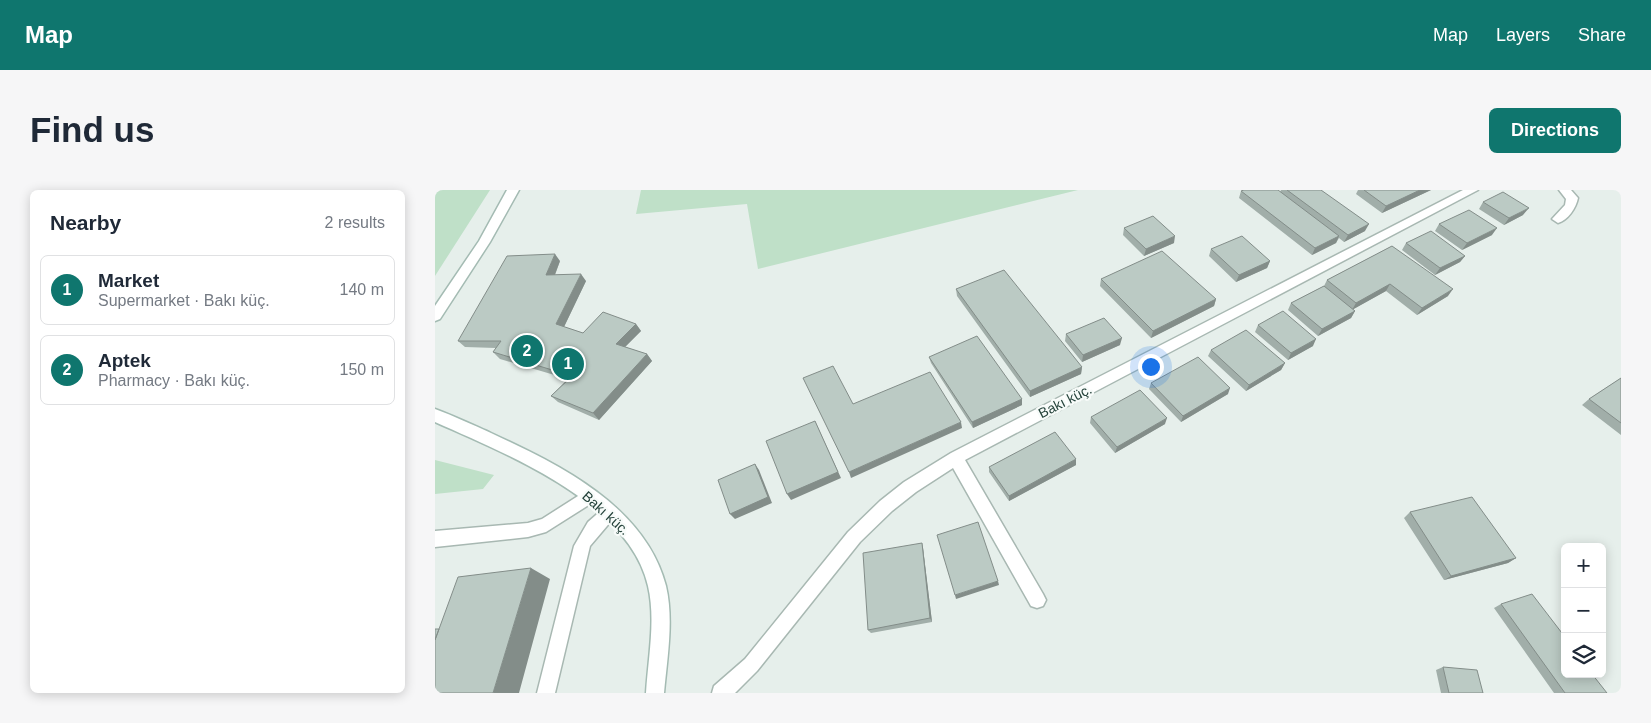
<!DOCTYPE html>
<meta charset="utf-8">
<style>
body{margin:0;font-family:Helvetica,sans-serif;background:#f6f6f7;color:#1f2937}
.controls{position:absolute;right:15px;bottom:15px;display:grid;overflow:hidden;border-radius:8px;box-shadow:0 2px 12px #0003}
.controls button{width:45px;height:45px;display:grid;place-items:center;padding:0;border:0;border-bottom:1px solid #e0e1e3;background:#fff;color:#1f2937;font:25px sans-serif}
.you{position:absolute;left:715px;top:176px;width:18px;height:18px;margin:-12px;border:4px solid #fff;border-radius:50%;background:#1a73e8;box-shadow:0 0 0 8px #1a73e833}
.badge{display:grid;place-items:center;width:32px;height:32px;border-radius:50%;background:#0f766e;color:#fff;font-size:16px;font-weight:700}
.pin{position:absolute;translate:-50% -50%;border:2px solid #fff;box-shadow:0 1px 5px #0006}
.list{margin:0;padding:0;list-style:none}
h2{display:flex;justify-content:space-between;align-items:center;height:65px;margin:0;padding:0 20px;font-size:21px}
h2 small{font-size:16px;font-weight:400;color:#747a83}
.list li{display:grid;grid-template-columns:32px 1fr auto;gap:15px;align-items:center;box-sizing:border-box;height:70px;margin:0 10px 10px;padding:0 10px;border:1px solid #e0e1e3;border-radius:8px}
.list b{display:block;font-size:19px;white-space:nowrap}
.list p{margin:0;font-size:16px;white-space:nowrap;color:#747a83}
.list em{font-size:16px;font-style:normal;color:#747a83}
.icon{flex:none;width:28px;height:28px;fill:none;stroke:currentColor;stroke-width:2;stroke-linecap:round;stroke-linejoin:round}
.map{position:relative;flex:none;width:1186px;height:503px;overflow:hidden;border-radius:8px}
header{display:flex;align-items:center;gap:30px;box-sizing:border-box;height:70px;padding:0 25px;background:#0f766e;color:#fff}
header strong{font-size:24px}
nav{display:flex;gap:28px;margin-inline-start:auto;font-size:18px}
.intro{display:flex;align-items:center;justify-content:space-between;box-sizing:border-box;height:120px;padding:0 30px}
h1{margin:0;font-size:35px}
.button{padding:12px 22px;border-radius:8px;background:#0f766e;color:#fff;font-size:18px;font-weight:700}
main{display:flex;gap:30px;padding:0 30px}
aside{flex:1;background:#fff;border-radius:8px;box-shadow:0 2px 12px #0003}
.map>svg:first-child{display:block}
.green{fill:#bfe0c8}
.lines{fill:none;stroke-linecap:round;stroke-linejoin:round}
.lane-casing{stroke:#a8b8b2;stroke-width:3}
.street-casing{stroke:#a8b8b2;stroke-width:3}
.secondary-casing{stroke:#a4bbb3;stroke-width:3}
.lane{fill:#fff;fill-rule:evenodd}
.street{fill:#fff;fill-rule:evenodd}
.secondary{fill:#fff;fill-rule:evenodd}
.wall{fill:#a1aea9}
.shaded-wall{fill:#838d89}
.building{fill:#bbcac4;stroke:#838d89}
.labels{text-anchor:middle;stroke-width:4.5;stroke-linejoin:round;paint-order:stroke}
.street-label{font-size:14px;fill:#24423a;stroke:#f7fbf9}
</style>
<header>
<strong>Map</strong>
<nav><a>Map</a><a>Layers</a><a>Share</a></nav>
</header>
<div class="intro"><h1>Find us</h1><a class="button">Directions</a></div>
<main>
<aside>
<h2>Nearby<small>2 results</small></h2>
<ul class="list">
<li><span class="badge">1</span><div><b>Market</b><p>Supermarket · Bakı küç.</p></div><em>140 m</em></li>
<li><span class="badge">2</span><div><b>Aptek</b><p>Pharmacy · Bakı küç.</p></div><em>150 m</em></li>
</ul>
</aside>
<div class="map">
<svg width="1186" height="503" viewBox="0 0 1186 503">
<rect width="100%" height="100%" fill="#e6efeb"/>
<path class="green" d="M 0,0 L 55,0 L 0,86 Z
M 206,0 L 643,0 L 323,79 L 312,14 L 201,24 Z
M 0,270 L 59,285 L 48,299 L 0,304 Z"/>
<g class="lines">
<g class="lane-casing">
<path id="lane" d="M 1124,0 L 1136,0 L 1143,8 C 1141,18 1133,30 1123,33 L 1117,29 L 1130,15 L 1131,9 Z
M 154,299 L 160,301 L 162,306 L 160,311 L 111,342 L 93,347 L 0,357 L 0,341 L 93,333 L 107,329 Z
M 175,316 L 181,318 L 183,323 L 155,356 L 120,503 L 102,503 L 139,356 L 153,332 L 169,318 Z"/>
</g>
<g class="street-casing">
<path id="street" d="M 1028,0 L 1043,0 L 530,270 L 608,404 L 611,410 L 608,416 L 602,418 L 596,416 L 518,278 L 481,302 L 457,321 L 425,352 L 322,481 L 300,503 L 277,503 L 279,496 L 310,469 L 413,342 L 445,311 L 469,292 L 516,263 Z"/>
</g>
<g class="secondary-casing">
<path id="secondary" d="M 72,0 L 84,0 L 55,52 L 5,129 L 0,131 L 0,116 L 44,51 Z
M 0,219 C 19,226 38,235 56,243 C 125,275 210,316 231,396 C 239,430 232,469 229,503 L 211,503 C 213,469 221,430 213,396 C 194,312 71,264 0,232 Z"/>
</g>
<use href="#lane" class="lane"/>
<use href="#street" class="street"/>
<use href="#secondary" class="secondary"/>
</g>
<path class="wall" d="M 846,0 L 886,0 L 930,41 L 909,52 L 904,48 L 901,53 L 877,65 L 804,8 L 806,1 L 845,2 Z
M 923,0 L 996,0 L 947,23 L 921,4 Z
M 1048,12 L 1088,25 L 1069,35 L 1044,19 Z
M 1004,34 L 1057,45 L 1027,60 L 1000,41 Z
M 689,38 L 739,53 L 709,66 L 688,45 Z
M 971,53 L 1030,66 L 1025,72 L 1000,85 L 967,60 Z
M 957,56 L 1013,106 L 982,125 L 951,101 L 918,119 L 920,121 L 916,128 L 883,146 L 853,120 L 856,113 L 889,96 L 892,90 Z
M 776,59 L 835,71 L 832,78 L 801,92 L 774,66 Z
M 125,71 L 120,85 L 151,91 L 129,137 L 148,143 L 201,134 L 206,141 L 190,157 L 212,164 L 217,171 L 164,230 L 123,212 L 116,206 L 133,189 L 65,169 L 58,162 L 61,158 L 30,157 L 23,151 Z
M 666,89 L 781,109 L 779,116 L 716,148 L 665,96 Z
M 521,99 L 647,177 L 646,184 L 595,207 L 522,106 Z
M 823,135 L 878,156 L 853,170 L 820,142 Z
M 631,144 L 685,155 L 647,172 L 630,151 Z
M 776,160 L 850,173 L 846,180 L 811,201 L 773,166 Z
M 494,167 L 587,209 L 587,215 L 538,238 L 496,173 Z
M 1186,188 L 1186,245 L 1147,215 L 1154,209 Z
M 716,193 L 793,204 L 746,232 L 714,199 Z
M 656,227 L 730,234 L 680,263 L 655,233 Z
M 641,275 L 574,311 L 554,282 L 554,277 Z
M 975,322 L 1081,368 L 1073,373 L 1009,390 L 969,328 Z
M 487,353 L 488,358 L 497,432 L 436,443 L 433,440 Z
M 1066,414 L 1172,503 L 1119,503 L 1059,418 Z
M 1008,477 L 1048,503 L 1006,503 L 1001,480 Z"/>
<path class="shaded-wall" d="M 985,0 L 996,0 L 947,23 L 951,16 Z
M 1094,18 L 1088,25 L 1069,35 L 1074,28 Z
M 934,34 L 930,41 L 909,52 L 913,45 Z
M 1062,38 L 1057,45 L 1027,60 L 1032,53 Z
M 740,46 L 739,53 L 709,66 L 711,59 Z
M 904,46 L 901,53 L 877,65 L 880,58 Z
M 120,64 L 125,71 L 117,92 L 111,85 Z
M 1030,66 L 1025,72 L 1000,85 L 1005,78 Z
M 835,71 L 832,78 L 801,92 L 804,85 Z
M 146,84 L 151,91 L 127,141 L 121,134 Z
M 955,94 L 951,101 L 917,120 L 921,113 Z
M 1018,99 L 1013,106 L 982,125 L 987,118 Z
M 781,109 L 779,116 L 716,148 L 718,141 Z
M 920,121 L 916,128 L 883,146 L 887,139 Z
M 201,134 L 206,141 L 186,161 L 181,154 Z
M 687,148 L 685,155 L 647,172 L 648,165 Z
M 881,149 L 878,156 L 853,170 L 856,163 Z
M 212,164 L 217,171 L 164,230 L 158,223 Z
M 850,173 L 846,180 L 811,201 L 814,195 Z
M 647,177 L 646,184 L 595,207 L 595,201 Z
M 795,198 L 793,204 L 746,232 L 748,226 Z
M 587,209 L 587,215 L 538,238 L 537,232 Z
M 732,228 L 730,234 L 680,263 L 682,257 Z
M 380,231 L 406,288 L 356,310 L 352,304 Z
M 526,232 L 527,238 L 416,288 L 414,282 Z
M 641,269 L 641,275 L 574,311 L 574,306 Z
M 320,274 L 324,280 L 337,313 L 300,329 L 295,324 Z
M 487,353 L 488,358 L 497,432 L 495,428 Z
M 1081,368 L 1073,373 L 1009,390 L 1016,386 Z
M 96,378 L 115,389 L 84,503 L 58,503 Z
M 563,391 L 564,395 L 521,409 L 520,405 Z"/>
<path class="building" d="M 809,0 L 843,0 L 904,46 L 880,58 L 806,1 Z
M 852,0 L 886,0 L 934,34 L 913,45 Z
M 929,0 L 985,0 L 951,16 Z
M 1068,2 L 1094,18 L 1074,28 L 1048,12 Z
M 1034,20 L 1062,38 L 1032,53 L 1004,34 Z
M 718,26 L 740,46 L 711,59 L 689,38 Z
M 996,41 L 1030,66 L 1005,78 L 971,53 Z
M 807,46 L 835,71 L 804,85 L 776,59 Z
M 957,56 L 1018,99 L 987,118 L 955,94 L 921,113 L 892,90 Z
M 727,61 L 781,109 L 718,141 L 666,89 Z
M 120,64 L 111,85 L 146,84 L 121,134 L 148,143 L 168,122 L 201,134 L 181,154 L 212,164 L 158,223 L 116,206 L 137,186 L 58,162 L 66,151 L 23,151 L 72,66 Z
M 569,80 L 647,177 L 595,201 L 521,99 Z
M 889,96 L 920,121 L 887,139 L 856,113 Z
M 848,121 L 881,149 L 856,163 L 823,135 Z
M 669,128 L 687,148 L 648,165 L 631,144 Z
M 811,140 L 850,173 L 814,195 L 776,160 Z
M 542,146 L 587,209 L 537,232 L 494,167 Z
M 763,167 L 795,198 L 748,226 L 716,193 Z
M 398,176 L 418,214 L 495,182 L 526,232 L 414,282 L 368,188 Z
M 1186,188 L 1186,233 L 1154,209 Z
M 705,200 L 732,228 L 682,257 L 656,227 Z
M 380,231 L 403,282 L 352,304 L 331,251 Z
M 620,242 L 641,269 L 574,306 L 554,277 Z
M 320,274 L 333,307 L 295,324 L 283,290 Z
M 1037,307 L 1081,368 L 1016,386 L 975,322 Z
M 543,332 L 563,391 L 520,405 L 502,345 Z
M 487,353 L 495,428 L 433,440 L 428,363 Z
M 96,378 L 58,503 L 0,503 L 0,450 L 23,387 Z
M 1097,404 L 1130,447 L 1130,484 L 1157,484 L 1172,503 L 1130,503 L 1066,414 Z
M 0,439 L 4,439 L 0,450 Z
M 1008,477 L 1042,480 L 1048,503 L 1014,503 Z"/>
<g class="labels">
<g class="street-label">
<text transform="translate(630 211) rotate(-27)" y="5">Bakı küç.</text>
<text transform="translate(171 323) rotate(42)" y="5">Bakı küç.</text>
</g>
</g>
</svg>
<div class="controls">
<button>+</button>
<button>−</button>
<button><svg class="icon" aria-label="layers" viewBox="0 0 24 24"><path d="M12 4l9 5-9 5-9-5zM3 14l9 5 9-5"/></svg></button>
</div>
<div class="you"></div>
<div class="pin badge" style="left:133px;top:174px">1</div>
<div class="pin badge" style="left:92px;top:161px">2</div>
</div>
</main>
